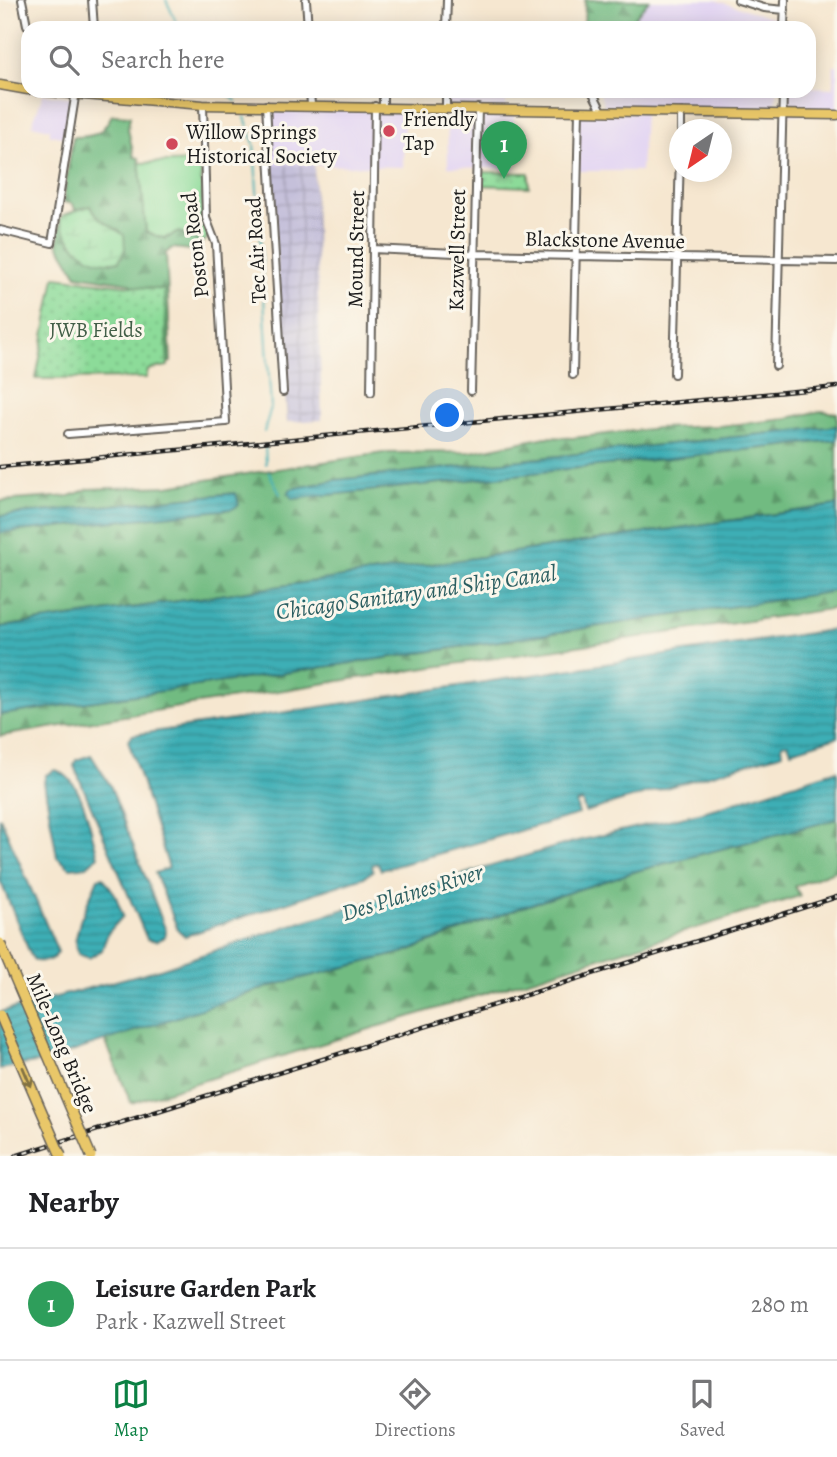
<!DOCTYPE html>
<meta charset="utf-8">
<style>
body{margin:0;font-family:Alegreya,serif;background:#f6f6f6;color:#202124}
.compass{position:absolute;left:669px;top:119px;width:63px;height:63px;border-radius:50%;background:#fff;box-shadow:0 4px 18px #0003;rotate:215deg}
.you{position:absolute;left:448px;top:416px;width:24px;height:24px;margin:-18px;border:5px solid #fff;border-radius:50%;background:#1a73e8;box-shadow:0 0 0 10px #1a73e833}
.badge{display:grid;place-items:center;width:46px;height:46px;border-radius:50%;background:#0b8043;color:#fff;font-size:23px;font-weight:700}
.pin{position:absolute;translate:-50% -58px;filter:drop-shadow(0 2px 4px #0008)}
.pin::after{content:'';position:absolute;top:37px;width:24px;height:21px;background:inherit;clip-path:polygon(0 0,100% 0,50% 100%)}
.list{margin:0;padding:0;list-style:none}
h2{display:flex;justify-content:space-between;align-items:center;height:91px;margin:0;padding:0 28px;font-size:30px}
h2 small{font-size:23px;font-weight:400;color:#757577}
.list li{display:grid;grid-template-columns:46px 1fr auto;gap:21px;align-items:center;box-sizing:border-box;height:112px;padding:0 28px;border-top:2px solid #e0e0e0}
.list b{display:block;font-size:26px;white-space:nowrap}
.list p{margin:0;font-size:23px;white-space:nowrap;color:#757577}
.list em{font-size:23px;font-style:normal;color:#757577}
.icon{flex:none;width:38px;height:38px;fill:none;stroke:currentColor;stroke-width:2;stroke-linecap:round;stroke-linejoin:round}
.map{position:relative;flex:none;width:837px;height:1156px;overflow:hidden}
.search{position:absolute;background:#fff;box-shadow:0 4px 18px #0003;left:21px;right:21px;top:21px;height:77px;display:flex;align-items:center;gap:18px;box-sizing:border-box;padding:0 24px;border-radius:21px;color:#757577;font-size:26px}
.sheet{height:203px;background:#fff}
nav{display:flex;justify-content:space-around;align-items:center;box-sizing:border-box;height:98px;border-top:2px solid #e0e0e0;background:#fff;font-size:19px;color:#757577}
nav a{display:grid;justify-items:center;gap:4px}
nav .on{color:#0b8043}
.map>svg:first-child{display:block}
.built{fill:#e2d4f3}
.industrial{fill:url(#industrial-grid)}
.grass{fill:#8cdb99;stroke:#547c5a;stroke-width:2}
.forest{fill:url(#forest-firs);stroke:#466c4e;stroke-width:2}
.wetland{fill:url(#wetland-marsh);stroke:#547c5a;stroke-width:2}
.park{fill:url(#park-dots);stroke:#547c5a;stroke-width:2}
.water{fill:url(#water-rules);stroke:#2d6669;stroke-width:2}
.lines{fill:none;stroke-linecap:round;stroke-linejoin:round}
.stream{stroke:#3eafb6;stroke-width:2}
.minor-casing{stroke:#68635b;stroke-width:10}
.major-casing{stroke:#68635b;stroke-width:11}
.minor{stroke:#fff;stroke-width:6}
.major{stroke:#e9c769;stroke-width:8}
.rail-casing{stroke:#1c1c1c;stroke-width:4.5}
.rail{stroke:#fbf7ec;stroke-width:2;stroke-dasharray:5;stroke-linecap:butt}
.highway-bridge-casing{stroke:#68635b;stroke-width:12;stroke-linecap:butt}
.highway-bridge{stroke:#e9c769;stroke-width:9}
.oneway{stroke:#827242}
.poi-dot{fill:#d1495b;stroke:#fbf7ec;stroke-width:2.5}
.labels{text-anchor:middle;stroke-width:6;stroke-linejoin:round;paint-order:stroke}
.poi-label{font-size:21px;fill:#1c1c1c;stroke:#fbf7ec;text-anchor:start}
.street-label{font-size:21px;fill:#1c1c1c;stroke:#fbf7ec}
.park-label{font-size:21px;fill:#435f48;stroke:#fbf7ec}
.water-label{font-size:23px;font-style:italic;fill:#2b5e61;stroke:#fbf7ec}
</style>
<div class="map">
<svg width="837" height="1156" viewBox="0 0 837 1156">
<defs>
<pattern id="industrial-grid" width="8" height="8" patternUnits="userSpaceOnUse" patternTransform="scale(1.75)"><rect width="8" height="8" fill="#c5c0da"/><path d="M0 4h8M4 0v8" fill="none" stroke="#a9a4ba"/></pattern>
<pattern id="forest-firs" width="22" height="20" patternUnits="userSpaceOnUse" patternTransform="scale(1.75)"><rect width="22" height="20" fill="#71bb81"/><path d="M5 1l3.5 6h-7zM16 11l3.5 6h-7z" fill="#5c9769"/></pattern>
<pattern id="wetland-marsh" width="20" height="14" patternUnits="userSpaceOnUse" patternTransform="scale(1.75)"><rect width="20" height="14" fill="#8cdb99"/><path d="M1 5h8M5 5V1M11 12h8M15 12V8" fill="none" stroke="#78bb83"/></pattern>
<pattern id="park-dots" width="8" height="8" patternUnits="userSpaceOnUse" patternTransform="scale(1.75)"><rect width="8" height="8" fill="#8cdb99"/><path d="M2 2h.1M6 6h.1" fill="none" stroke="#78bb83" stroke-width="1.8" stroke-linecap="round"/></pattern>
<pattern id="water-rules" width="6" height="5" patternUnits="userSpaceOnUse" patternTransform="scale(1.75)"><rect width="6" height="5" fill="#3eafb6"/><path d="M0 2.5h6" fill="none" stroke="#338e93"/></pattern>
</defs>
<rect width="100%" height="100%" fill="#fbf7ec"/>
<filter id="ink" filterUnits="userSpaceOnUse"><feTurbulence type="fractalNoise" baseFrequency=".0143" numOctaves="2"/><feDisplacementMap in="SourceGraphic" scale="14" xChannelSelector="R" yChannelSelector="G"/><feConvolveMatrix kernelMatrix="1 2 1 2 8 2 1 2 1" color-interpolation-filters="sRGB"/></filter>
<filter id="wash" filterUnits="userSpaceOnUse"><feTurbulence type="fractalNoise" baseFrequency=".00686" numOctaves="4" result="noise"/><feDisplacementMap in="SourceGraphic" scale="28" xChannelSelector="R" yChannelSelector="G"/><feGaussianBlur stdDeviation="1.57" result="paint"/><feColorMatrix in="noise" values="0 0 0 0 0 0 0 0 0 0 0 0 0 0 0 0 0 1.4 0 .05"/><feComposite in="paint" operator="in"/></filter>
<g filter="url(#wash)">
<rect width="100%" height="100%" fill="#f6e7d0"/>
<path class="built" d="M 649,0 L 715,0 L 780,20 L 780,28 L 626,28 Z
M 834,66 L 837,66 L 837,115 L 784,114 L 785,91 L 809,91 L 809,87 L 833,88 Z
M 447,91 L 506,91 L 506,106 L 514,111 L 514,169 L 448,167 Z
M 599,91 L 778,91 L 774,107 L 750,109 L 605,107 Z
M 43,94 L 75,98 L 68,138 L 50,135 L 50,129 L 32,125 Z
M 266,107 L 404,108 L 403,167 L 270,164 Z
M 579,112 L 644,113 L 641,171 L 579,171 Z"/>
<path class="industrial" d="M 270,164 L 314,165 L 322,420 L 287,422 Z"/>
<path class="grass" d="M 200,161 L 205,229 L 209,236 L 204,242 L 179,232 C 168,238 158,241 146,232 L 139,163 Z"/>
<path class="forest" d="M 585,0 L 649,0 L 626,28 L 584,28 Z
M 112,115 L 130,116 L 128,129 L 134,157 L 139,158 L 146,232 L 165,239 L 179,232 L 201,242 L 200,251 L 172,248 L 166,253 L 171,362 L 163,364 L 138,289 L 129,283 L 77,275 L 58,244 L 60,220 L 71,243 L 87,252 L 89,257 L 110,263 L 119,261 L 121,232 L 98,218 L 90,206 L 75,210 L 73,204 L 63,202 L 73,137 C 95,137 101,135 112,115 Z
M 821,411 L 837,413 L 837,426 L 336,480 L 291,489 L 293,499 L 837,440 L 837,505 L 0,627 L 0,533 L 139,518 L 236,493 L 0,516 L 0,501 L 70,496 L 88,489 L 167,486 L 383,453 L 471,452 L 546,437 L 573,438 L 657,428 L 720,426 L 778,420 Z
M 837,591 L 837,608 L 352,679 L 0,736 L 0,715 Z
M 837,819 L 837,870 L 795,886 L 800,896 L 131,1103 L 105,1040 L 291,980 L 405,952 L 516,909 L 640,870 Z"/>
<path class="wetland" d="M 90,206 L 99,218 L 124,235 L 125,249 L 119,261 C 91,267 69,246 60,220 L 63,215 Z"/>
<path class="park" d="M 479,172 L 529,173 L 529,187 L 479,185 Z
M 55,277 L 164,290 L 168,366 L 148,370 L 146,378 L 36,379 Z"/>
<path class="water" d="M 837,426 L 837,440 L 293,499 L 288,493 L 291,489 L 336,480 Z
M 236,493 L 239,505 L 232,509 L 0,533 L 0,516 Z
M 837,505 L 837,591 L 0,715 L 0,627 Z
M 837,629 L 837,737 L 791,751 L 788,743 L 782,744 L 783,753 L 585,812 L 582,801 L 576,803 L 579,814 L 381,870 L 378,863 L 372,865 L 373,871 L 364,877 L 185,936 L 178,930 L 155,873 L 169,868 L 128,740 L 133,735 Z
M 91,755 L 110,785 L 166,931 L 165,937 L 157,941 L 147,939 L 74,766 L 76,760 Z
M 55,770 C 84,778 90,831 98,856 L 87,866 L 70,868 L 57,857 L 44,782 L 46,775 Z
M 837,770 L 837,819 L 640,870 L 516,909 L 405,952 L 271,986 L 41,1062 L 0,1069 L 0,1012 L 160,969 L 291,925 L 573,842 L 703,812 Z
M 0,817 L 58,952 C 53,961 45,962 35,961 L 31,956 L 0,880 Z
M 103,877 L 115,894 L 123,916 L 108,933 L 102,950 L 89,958 L 78,954 L 75,942 L 80,921 L 98,878 Z"/>
<g class="lines">
<path class="stream" d="M 166,0 L 179,28
M 225,91 L 236,101
M 245,117 L 254,144 L 271,407 L 264,432
M 265,445 L 266,464
M 269,472 L 280,494"/>
</g>
</g>
<g filter="url(#ink)">
<g class="lines">
<g class="minor-casing">
<path id="minor" d="M 22,0 L 27,25 L 39,28
M 92,0 L 94,28
M 306,0 L 308,28
M 738,0 L 764,8 L 785,10
M 446,28 L 447,0
M 784,28 L 785,0
M 310,91 L 311,105
M 383,91 L 383,106
M 592,91 L 602,111
M 266,105 L 283,392
M 446,107 L 446,91
M 681,130 L 681,112
M 0,230 L 52,243 L 76,91
M 373,249 L 475,254 L 837,261
M 776,366 L 783,91
M 674,374 L 680,154
M 573,375 L 579,111
M 471,391 L 478,108
M 371,392 L 375,106
M 68,434 L 226,422 L 216,244 L 206,218 L 203,105"/>
</g>
<g class="major-casing">
<path id="major" d="M 0,85 L 28,90
M 36,91 L 203,105 L 837,115"/>
</g>
<use href="#minor" class="minor"/>
<use href="#major" class="major"/>
<g class="rail-casing">
<path id="rail" d="M 0,467 L 837,387
M 15,1156 L 837,897"/>
</g>
<use href="#rail" class="rail"/>
<g class="highway-bridge-casing">
<path id="highway-bridge" d="M 0,943 L 91,1156
M 0,1015 L 61,1156"/>
</g>
<use href="#highway-bridge" class="highway-bridge"/>
</g>
<defs><path id="oneway-shaft" d="M-6 0H5M1.5-3L5.5 0L1.5 3" fill="none" stroke-width="1.6" stroke-linecap="round" stroke-linejoin="round" transform="scale(1.75)"/></defs>
<use class="oneway" href="#oneway-shaft" transform="translate(27 1077) rotate(67)"/>
</g>
<g class="poi-dot">
<circle cx="389" cy="131" r="7"/>
<circle cx="172" cy="144" r="7"/>
</g>
<g class="labels">
<g class="poi-label">
<text x="403" y="126">Friendly<tspan x="403" dy="24">Tap</tspan></text>
<text x="186" y="139">Willow Springs<tspan x="186" dy="24">Historical Society</tspan></text>
</g>
<g class="street-label">
<text transform="translate(605 240) rotate(1)" y="7">Blackstone Avenue</text>
<text transform="translate(195 245) rotate(-97)" y="7">Poston Road</text>
<text transform="translate(356 249) rotate(-89)" y="7">Mound Street</text>
<text transform="translate(256 250) rotate(-93)" y="7">Tec Air Road</text>
<text transform="translate(457 250) rotate(-89)" y="7">Kazwell Street</text>
<text transform="translate(62 1043) rotate(67)" y="7">Mile-Long Bridge</text>
</g>
<g class="park-label">
<text x="96" y="337">JWB Fields</text>
</g>
<g class="water-label">
<text transform="translate(416 592) rotate(-8)" y="8">Chicago Sanitary and Ship Canal</text>
<text transform="translate(412 892) rotate(-17)" y="8">Des Plaines River</text>
</g>
</g>
</svg>
<svg class="compass" viewBox="-18 -18 36 36"><path d="M0-13l5 13h-10z" fill="#e53935"/><path d="M0 13l5-13h-10z" fill="#757577"/></svg>
<div class="you"></div>
<div class="pin badge" style="left:504px;top:179px;background:#2e9e5b">1</div>
<div class="search"><svg class="icon" aria-label="search" viewBox="0 0 24 24"><circle cx="10" cy="10" r="6"/><path d="M15 15l6 6"/></svg>Search here</div>
</div>
<section class="sheet">
<h2>Nearby<small></small></h2>
<ul class="list">
<li><span class="badge" style="background:#2e9e5b">1</span><div><b>Leisure Garden Park</b><p>Park · Kazwell Street</p></div><em>280 m</em></li>
</ul>
</section>
<nav>
<a class="on"><svg class="icon" aria-label="map" viewBox="0 0 24 24"><path d="M3 6l6-2 6 2 6-2v14l-6 2-6-2-6 2zM9 4v14M15 6v14"/></svg>Map</a>
<a><svg class="icon" aria-label="directions" viewBox="0 0 24 24"><path d="M12 3l9 9-9 9-9-9zM9 14v-3h6M13 9l2 2-2 2"/></svg>Directions</a>
<a><svg class="icon" aria-label="saved" viewBox="0 0 24 24"><path d="M7 4h10v16l-5-4-5 4z"/></svg>Saved</a>
</nav>
